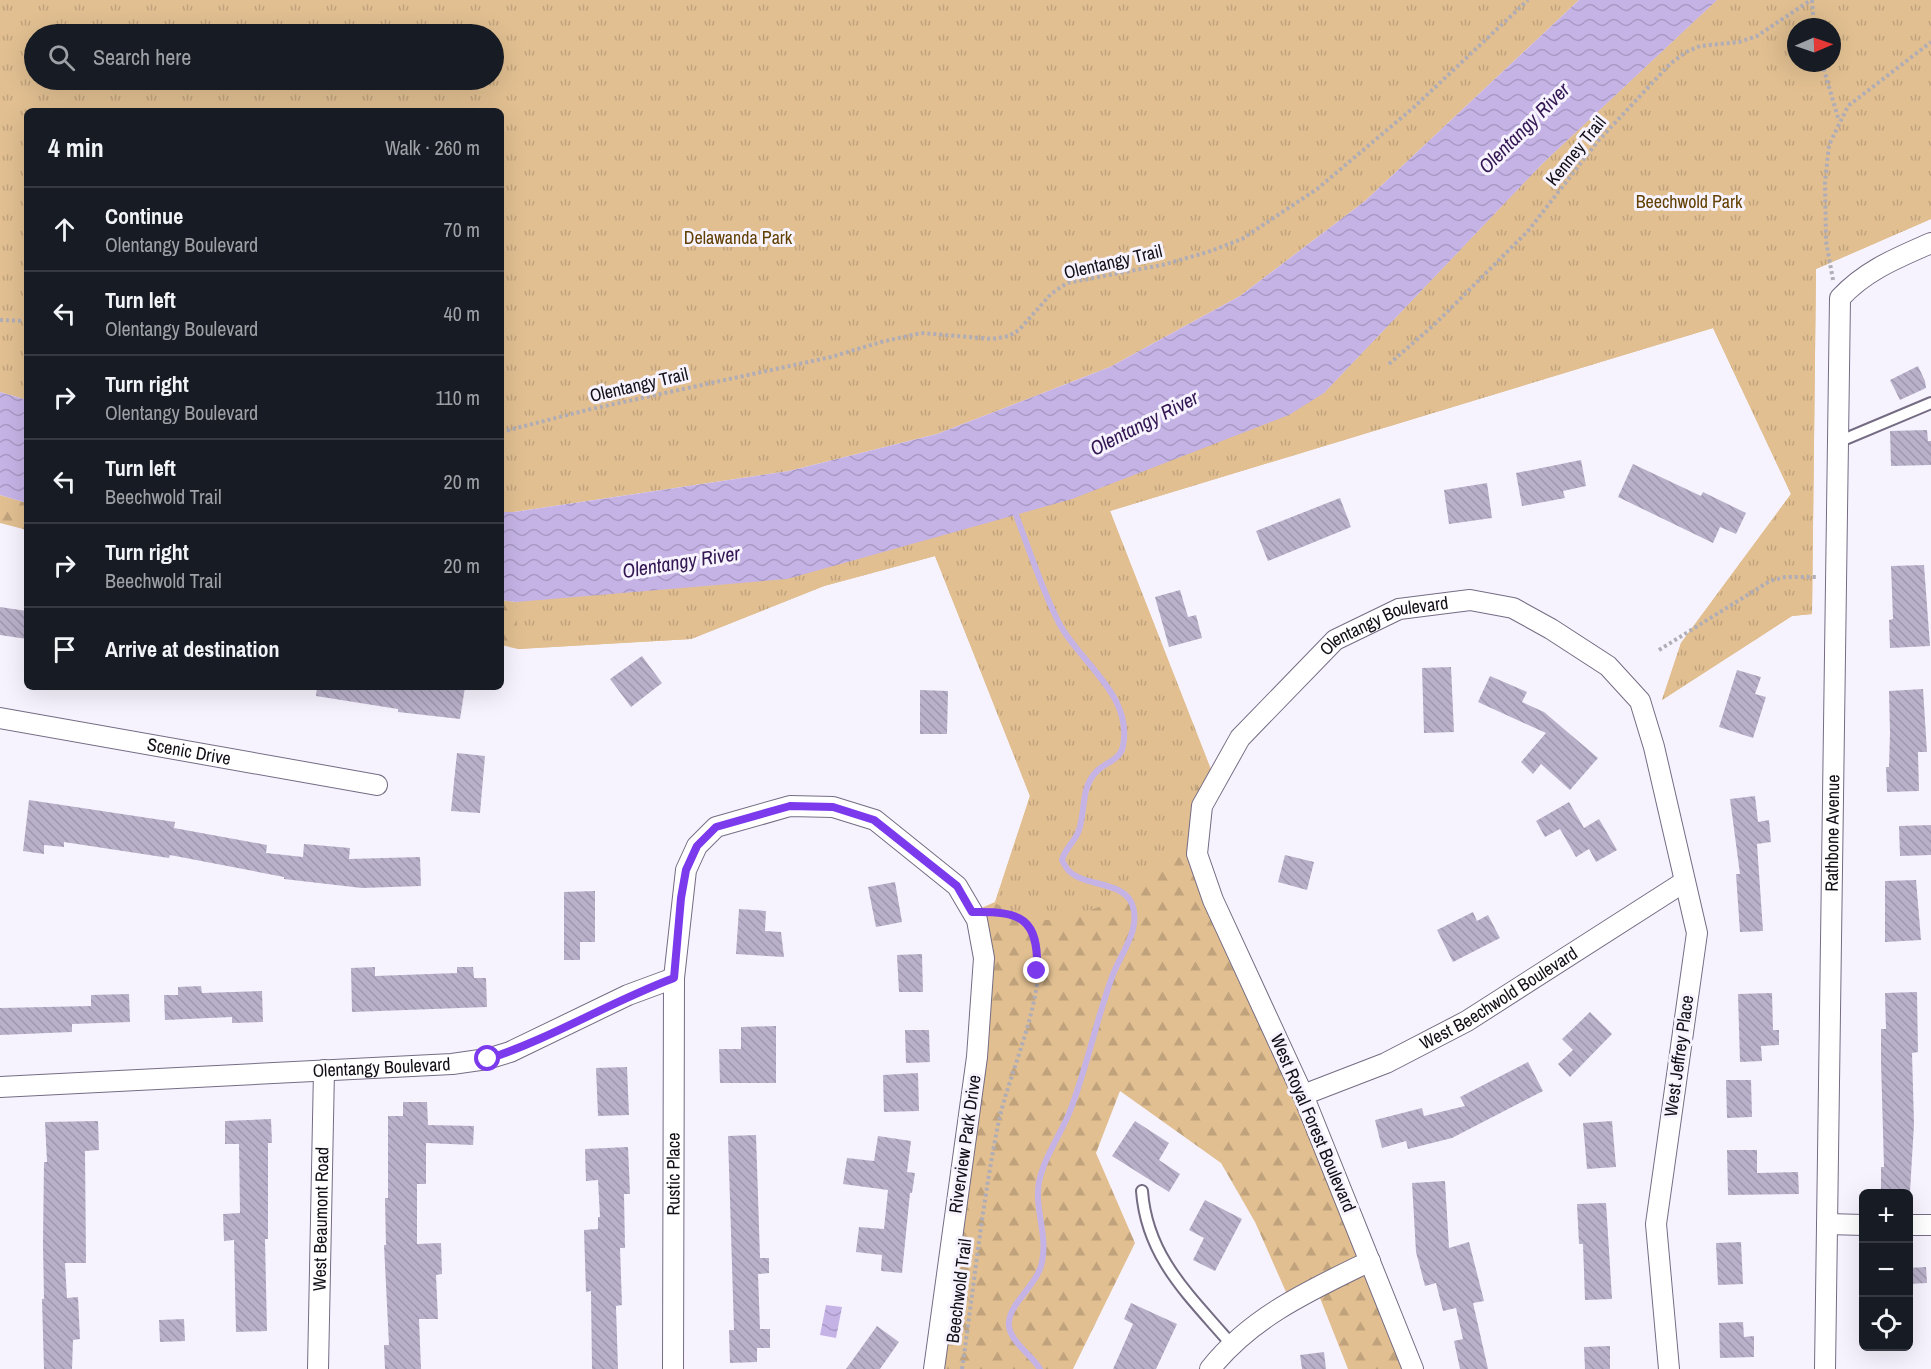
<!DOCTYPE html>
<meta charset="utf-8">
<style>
body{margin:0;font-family:"Archivo Narrow",sans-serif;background:#242831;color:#f1f3f6}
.controls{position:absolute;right:18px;bottom:18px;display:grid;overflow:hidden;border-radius:9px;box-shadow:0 6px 24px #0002}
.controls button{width:54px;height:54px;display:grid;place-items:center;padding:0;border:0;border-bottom:2px solid #363941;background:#171b24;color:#f1f3f6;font:30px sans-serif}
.compass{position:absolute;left:1787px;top:18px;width:54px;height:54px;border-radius:50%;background:#171b24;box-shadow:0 6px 24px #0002;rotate:88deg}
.stop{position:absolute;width:18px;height:18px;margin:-14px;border:4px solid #7c3aed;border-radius:50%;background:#fff}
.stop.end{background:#7c3aed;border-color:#fff;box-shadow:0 2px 6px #0008}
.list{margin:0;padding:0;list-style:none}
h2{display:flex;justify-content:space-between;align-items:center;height:78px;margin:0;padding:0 24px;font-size:26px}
h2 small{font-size:20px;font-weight:400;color:#9ea1a6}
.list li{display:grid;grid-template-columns:39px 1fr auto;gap:18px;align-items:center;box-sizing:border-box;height:84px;padding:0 24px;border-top:2px solid #363941}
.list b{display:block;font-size:22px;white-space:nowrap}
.list p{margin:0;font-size:20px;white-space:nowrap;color:#9ea1a6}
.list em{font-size:20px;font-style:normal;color:#9ea1a6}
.icon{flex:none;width:33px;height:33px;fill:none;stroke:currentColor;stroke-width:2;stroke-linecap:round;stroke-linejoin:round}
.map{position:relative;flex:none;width:1931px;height:1369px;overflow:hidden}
.search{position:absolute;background:#171b24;box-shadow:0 6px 24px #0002;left:24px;top:24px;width:480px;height:66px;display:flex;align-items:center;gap:15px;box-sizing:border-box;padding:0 21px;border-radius:33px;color:#9ea1a6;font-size:22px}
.panel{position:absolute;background:#171b24;box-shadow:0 6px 24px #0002;left:24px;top:108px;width:480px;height:582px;border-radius:9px}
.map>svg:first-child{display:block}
.forest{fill:url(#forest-firs);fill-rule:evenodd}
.park{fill:url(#park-tufts);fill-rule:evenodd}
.water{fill:url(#water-waves)}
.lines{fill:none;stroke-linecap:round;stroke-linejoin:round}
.stream{stroke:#c5b3e6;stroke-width:6}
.building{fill:url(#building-back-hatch)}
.lane-casing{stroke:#756c84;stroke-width:14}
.street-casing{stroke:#756c84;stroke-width:22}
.path{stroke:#b0adb7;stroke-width:4;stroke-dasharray:3 3;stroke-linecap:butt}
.lane{stroke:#fff;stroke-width:10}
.street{stroke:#fff;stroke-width:20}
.route{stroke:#7c3aed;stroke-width:8}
.labels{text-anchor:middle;stroke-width:6;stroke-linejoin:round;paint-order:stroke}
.street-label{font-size:18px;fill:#120f17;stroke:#f7f3fe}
.park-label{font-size:18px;fill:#624003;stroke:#f7f3fe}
.water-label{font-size:20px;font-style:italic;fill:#331753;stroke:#f7f3fe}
</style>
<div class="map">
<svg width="1931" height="1369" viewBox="0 0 1931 1369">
<defs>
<pattern id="forest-firs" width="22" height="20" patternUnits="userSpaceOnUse" patternTransform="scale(1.5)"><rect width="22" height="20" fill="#e1bf91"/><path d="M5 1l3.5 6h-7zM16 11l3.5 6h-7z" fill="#c0a37c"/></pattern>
<pattern id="park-tufts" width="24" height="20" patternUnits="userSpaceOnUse" patternTransform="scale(1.5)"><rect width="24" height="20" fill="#e1bf91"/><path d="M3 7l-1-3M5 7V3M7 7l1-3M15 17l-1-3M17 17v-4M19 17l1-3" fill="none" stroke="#c0a37c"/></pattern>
<pattern id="water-waves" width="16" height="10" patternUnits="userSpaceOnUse" patternTransform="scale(1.5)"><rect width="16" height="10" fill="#c5b3e6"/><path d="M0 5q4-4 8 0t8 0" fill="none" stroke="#a899c5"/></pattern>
<pattern id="building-back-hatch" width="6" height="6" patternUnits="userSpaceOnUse" patternTransform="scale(1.5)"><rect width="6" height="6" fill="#b9b1ca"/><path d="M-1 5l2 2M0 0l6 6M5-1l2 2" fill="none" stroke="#9e97ad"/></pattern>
</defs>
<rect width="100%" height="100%" fill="#f7f3fe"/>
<path class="forest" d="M 1717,0 L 1931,0 L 1931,219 L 1816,269 L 1812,614 L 1792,616 L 1662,700 L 1681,643 L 1791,494 L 1713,328 L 1110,511 L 1216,782 L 1197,854 L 1413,1369 L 1348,1369 L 1316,1288 L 1290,1301 L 1255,1222 L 1221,1163 L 1120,1091 L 1096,1153 L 1135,1243 L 1073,1369 L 934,1369 L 984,958 L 972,912 L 995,902 L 1030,796 L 935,556 L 824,586 L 691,639 L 518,649 L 501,645 L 501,600 L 516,602 L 1324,393 L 1542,164 ZM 1796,27 L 1832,27 L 1832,63 L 1796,63 Z
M 0,495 L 27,503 L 27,530 L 0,523 Z"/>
<path class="park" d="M 0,0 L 1579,0 L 1365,201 L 1240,296 L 1110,367 L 937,434 L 789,471 L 514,512 L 501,512 L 501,111 L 27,111 L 27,400 L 0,392 ZM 34,34 L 494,34 L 494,80 L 34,80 Z
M 1717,0 L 1931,0 L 1931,219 L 1816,269 L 1812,614 L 1792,616 L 1662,700 L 1681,643 L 1791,494 L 1713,328 L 1110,511 L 1208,764 C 1188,791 1193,826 1174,853 C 1168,862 1160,871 1153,878 C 1135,895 1072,920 1047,920 C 1029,919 1011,912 995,903 L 1030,796 L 935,556 L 824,586 L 691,639 L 518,649 L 516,602 L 597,594 L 1072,499 L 1289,415 L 1324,393 L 1542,164 ZM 1796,27 L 1832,27 L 1832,63 L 1796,63 Z"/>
<path class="water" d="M 1579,0 L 1717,0 L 1542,164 L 1324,393 L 1289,415 L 1072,499 L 787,579 L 516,602 L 501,600 L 501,512 L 514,512 L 789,471 L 937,434 L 1110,367 L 1240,296 L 1365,201 Z
M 0,392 L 27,400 L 27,503 L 0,495 Z
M 826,1305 L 842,1307 L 836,1338 L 820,1335 Z"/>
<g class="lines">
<path class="stream" d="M 1016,515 C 1030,551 1042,591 1060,625 C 1082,664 1133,696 1123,746 C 1121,759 1107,762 1098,770 C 1080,787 1086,809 1079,830 C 1075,842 1065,848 1062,860 C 1064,864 1066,868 1069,871 C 1085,887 1123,881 1132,904 C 1142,929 1120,954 1112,977 C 1096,1021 1087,1067 1070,1111 C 1061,1134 1044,1157 1039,1182 C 1034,1208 1048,1235 1042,1262 C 1038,1284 1011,1302 1009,1321 C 1006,1339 1032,1355 1040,1369"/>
</g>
<path class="building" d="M 1918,366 L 1925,381 L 1926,388 L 1900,400 L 1890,380 Z
M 1927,430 L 1928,441 L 1931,441 L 1931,465 L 1891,466 L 1890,431 Z
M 1581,460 L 1586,486 L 1563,491 L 1565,498 L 1522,506 L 1516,473 Z
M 1633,464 L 1701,496 L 1703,492 L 1746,513 L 1736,534 L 1720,527 L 1713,543 L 1618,497 Z
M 1487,483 L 1492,518 L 1449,524 L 1444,490 Z
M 1340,498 L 1351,527 L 1268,561 L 1256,531 Z
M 1924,565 L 1930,646 L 1890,648 L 1889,620 L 1893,619 L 1891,566 Z
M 1180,590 L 1188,617 L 1196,615 L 1202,638 L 1169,647 L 1155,597 Z
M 0,607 L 27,611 L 27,639 L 0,635 Z
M 642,656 L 662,683 L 631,707 L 610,679 Z
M 1451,667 L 1454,732 L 1424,733 L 1422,668 Z
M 1737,670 L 1761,677 L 1755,694 L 1766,697 L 1753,738 L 1719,727 Z
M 1490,676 L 1527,692 L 1522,702 L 1544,712 L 1598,758 L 1570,790 L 1541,764 L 1533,774 L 1521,762 L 1546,733 L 1478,702 Z
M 317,687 L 465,687 L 460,719 L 398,712 L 398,709 L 316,696 Z
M 1923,689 L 1927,752 L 1918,752 L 1919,791 L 1887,792 L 1886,767 L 1889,767 L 1890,732 L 1889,691 Z
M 920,690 L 948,691 L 947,734 L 920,734 Z
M 457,753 L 485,756 L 480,813 L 451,811 Z
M 1755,796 L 1758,822 L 1769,820 L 1771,842 L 1757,844 L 1763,931 L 1740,932 L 1736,874 L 1740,874 L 1730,799 Z
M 29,800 L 175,822 L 174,828 L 267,845 L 266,853 L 303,857 L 304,844 L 350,848 L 349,859 L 420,857 L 421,886 L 362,888 L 284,879 L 284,877 L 170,855 L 169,858 L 64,842 L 64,847 L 44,845 L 44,854 L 23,851 Z
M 1569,802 L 1584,828 L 1599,819 L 1617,850 L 1596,862 L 1589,849 L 1576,857 L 1560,829 L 1545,837 L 1536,821 Z
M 1931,825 L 1931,855 L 1900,856 L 1899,826 Z
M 1285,855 L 1314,862 L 1307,890 L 1278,882 Z
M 1916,880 L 1921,940 L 1885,942 L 1885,881 Z
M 895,882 L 902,922 L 876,927 L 868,887 Z
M 595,891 L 595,942 L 580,942 L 580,960 L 564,960 L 564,892 Z
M 739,909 L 766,911 L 765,931 L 781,932 L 784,957 L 736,954 Z
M 1473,912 L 1477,921 L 1488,915 L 1500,938 L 1453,962 L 1437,930 Z
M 922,954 L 923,992 L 899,992 L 897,955 Z
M 375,967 L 375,976 L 457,973 L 457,967 L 473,967 L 474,978 L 486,978 L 487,1007 L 352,1012 L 351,968 Z
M 201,986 L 202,993 L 262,991 L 263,1022 L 232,1023 L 232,1017 L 165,1020 L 164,995 L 178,995 L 178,987 Z
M 1917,992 L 1918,1052 L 1912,1053 L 1914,1124 L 1910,1192 L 1881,1191 L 1881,1167 L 1884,1167 L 1881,1062 L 1881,1029 L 1886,1029 L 1885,993 Z
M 1772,993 L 1773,1030 L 1779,1030 L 1779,1045 L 1761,1046 L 1762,1061 L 1740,1062 L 1738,994 Z
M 129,994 L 130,1022 L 72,1024 L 72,1032 L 0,1035 L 0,1008 L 91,1006 L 91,995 Z
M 1590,1012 L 1612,1034 L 1570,1077 L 1558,1064 L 1573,1050 L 1562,1039 Z
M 776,1026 L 776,1083 L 720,1083 L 719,1049 L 741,1049 L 741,1027 Z
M 905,1030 L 929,1030 L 930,1062 L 906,1063 Z
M 1528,1062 L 1543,1091 L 1452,1138 L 1408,1149 L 1406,1141 L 1382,1148 L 1375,1120 L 1422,1108 L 1424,1116 L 1465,1106 L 1460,1097 Z
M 627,1067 L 629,1115 L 598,1116 L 596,1068 Z
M 918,1073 L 919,1111 L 884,1112 L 883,1075 Z
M 1726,1080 L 1751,1080 L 1752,1117 L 1727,1118 Z
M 403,1102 L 427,1102 L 428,1125 L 474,1126 L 473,1145 L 426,1143 L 426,1184 L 417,1184 L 417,1244 L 441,1243 L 442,1274 L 436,1275 L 438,1319 L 419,1319 L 421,1369 L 385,1369 L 384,1345 L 389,1345 L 384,1245 L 386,1245 L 385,1198 L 388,1198 L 388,1116 L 403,1116 Z
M 271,1119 L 272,1143 L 268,1143 L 268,1239 L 265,1239 L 267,1331 L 236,1332 L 234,1240 L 224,1241 L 223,1214 L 240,1213 L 239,1144 L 225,1144 L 225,1121 Z
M 98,1121 L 99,1150 L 85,1151 L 86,1263 L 65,1263 L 67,1298 L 78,1297 L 80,1339 L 73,1340 L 72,1369 L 44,1369 L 42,1299 L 44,1299 L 43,1244 L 44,1162 L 47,1162 L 45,1122 Z
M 1135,1121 L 1169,1143 L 1159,1160 L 1180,1174 L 1169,1192 L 1112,1156 Z
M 1612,1121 L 1616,1167 L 1587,1169 L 1583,1123 Z
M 756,1135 L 760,1258 L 769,1258 L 769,1273 L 758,1274 L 760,1329 L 770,1329 L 770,1348 L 757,1348 L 757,1362 L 730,1363 L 729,1330 L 734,1330 L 728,1136 Z
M 878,1136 L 911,1141 L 907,1172 L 915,1173 L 912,1193 L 910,1193 L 902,1273 L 881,1271 L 882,1255 L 856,1252 L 859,1227 L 884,1229 L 888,1190 L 843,1184 L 847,1158 L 874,1161 Z
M 628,1147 L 630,1194 L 624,1194 L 625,1248 L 620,1248 L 622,1305 L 616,1306 L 618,1369 L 592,1369 L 591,1291 L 586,1292 L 584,1230 L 598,1229 L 598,1217 L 600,1217 L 598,1180 L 586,1181 L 585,1149 Z
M 1727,1150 L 1757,1150 L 1757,1173 L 1798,1172 L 1799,1194 L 1728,1195 Z
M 1445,1181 L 1449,1248 L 1469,1242 L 1484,1301 L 1473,1303 L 1488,1369 L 1460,1369 L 1454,1341 L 1463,1339 L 1456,1308 L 1443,1311 L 1436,1283 L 1425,1286 L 1416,1252 L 1412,1183 Z
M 1205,1200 L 1242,1219 L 1215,1271 L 1193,1260 L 1204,1238 L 1189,1230 Z
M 1606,1203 L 1612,1299 L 1585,1300 L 1583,1244 L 1579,1244 L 1577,1204 Z
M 1741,1242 L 1743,1284 L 1718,1285 L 1716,1243 Z
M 1926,1267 L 1927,1283 L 1908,1284 L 1908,1268 Z
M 1131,1303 L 1177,1324 L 1156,1369 L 1113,1369 L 1133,1324 L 1124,1319 Z
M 184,1319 L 185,1341 L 160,1342 L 159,1320 Z
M 1743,1322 L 1744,1337 L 1754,1336 L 1754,1357 L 1720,1358 L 1719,1323 Z
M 877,1326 L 899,1342 L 880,1369 L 846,1369 Z
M 1610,1346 L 1610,1369 L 1585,1369 L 1584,1347 Z
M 1324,1352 L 1326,1369 L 1302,1369 L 1300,1355 Z"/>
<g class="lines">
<g class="lane-casing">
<path id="lane" d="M 1838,442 L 1931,403
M 1142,1191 C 1147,1258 1190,1296 1232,1345"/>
</g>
<g class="street-casing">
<g id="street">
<path id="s1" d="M 0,718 L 377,785"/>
<path id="s2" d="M 0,1087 L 452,1064 L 487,1059 L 510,1052 L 628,995 L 674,978"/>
<path id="s3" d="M 1303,1095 L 1386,1063 L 1467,1021 L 1684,882"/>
<path d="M 1827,1224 L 1864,1225"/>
<path d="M 1908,1225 L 1931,1225"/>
<path id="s4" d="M 318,1369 L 324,1070"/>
<path id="s5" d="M 673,1369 L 674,978 L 686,870 L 697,846 L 716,827 L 790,806 L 833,807 L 875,820 L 957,886 L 977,920 L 984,958 L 977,1057 L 934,1369"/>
<path d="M 1210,1369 C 1252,1316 1311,1290 1370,1261"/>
<path id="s6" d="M 1413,1369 L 1303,1095 L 1213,900 L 1197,854 L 1202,806 L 1240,738 L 1335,640 L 1399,609 L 1470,600 L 1513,608 L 1551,629 L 1608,666 L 1640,701 L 1654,747 L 1697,933 L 1656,1224 L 1669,1369"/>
<path id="s7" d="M 1825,1369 L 1840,298 C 1866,270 1897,258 1931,243"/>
</g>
</g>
<path class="path" d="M 1812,0 L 1814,27
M 1822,63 L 1839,121
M 1833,280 L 1826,241 L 1825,182 L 1829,145 L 1848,106 L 1931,42
M 0,320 L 27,321
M 1389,364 L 1436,323 L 1528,231 L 1598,141 L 1670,64 L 1686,52 L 1700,46 L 1739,42 L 1757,36 L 1811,0
M 501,432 L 591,409 L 831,357 L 881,342 L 921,333 L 992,339 L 1009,336 L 1019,330 L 1051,294 L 1067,283 L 1162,265 L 1208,252 L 1242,239 L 1317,189 L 1413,108 L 1528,0
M 1659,650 L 1770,581 L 1785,577 L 1818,577
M 962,1369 C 974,1286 982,1203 999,1120 C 1010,1071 1046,996 1037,947 C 1033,922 1017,912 993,911"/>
<use href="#lane" class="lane"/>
<use href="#street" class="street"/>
</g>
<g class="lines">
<path class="route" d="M 488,1059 C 552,1038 610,1002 674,978 L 681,898 L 686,870 L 697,846 L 716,827 L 790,806 L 833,807 L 874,820 L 957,886 L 972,912 C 1021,911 1039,918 1037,971"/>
</g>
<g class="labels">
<g class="street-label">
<text transform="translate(1576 151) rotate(-51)" y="6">Kenney Trail</text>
<text transform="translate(1113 262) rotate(-13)" y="6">Olentangy Trail</text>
<text transform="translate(639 385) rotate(-13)" y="6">Olentangy Trail</text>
<text dy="6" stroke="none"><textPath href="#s6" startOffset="873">Olentangy Boulevard</textPath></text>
<text dy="6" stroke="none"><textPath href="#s1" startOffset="192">Scenic Drive</textPath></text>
<text dy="6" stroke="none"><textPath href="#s7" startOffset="536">Rathbone Avenue</textPath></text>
<text dy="6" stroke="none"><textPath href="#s3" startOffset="219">West Beechwold Boulevard</textPath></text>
<text transform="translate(1679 1056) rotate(-82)" y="6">West Jeffrey Place</text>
<text dy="6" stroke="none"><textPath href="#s2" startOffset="382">Olentangy Boulevard</textPath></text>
<text transform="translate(1313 1123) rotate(67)" y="6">West Royal Forest Boulevard</text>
<text transform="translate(965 1144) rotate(-82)" y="6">Riverview Park Drive</text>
<text dy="6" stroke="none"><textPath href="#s5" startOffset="195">Rustic Place</textPath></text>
<text dy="6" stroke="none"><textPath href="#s4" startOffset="150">West Beaumont Road</textPath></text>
<text transform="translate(959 1291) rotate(-83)" y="6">Beechwold Trail</text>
</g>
<g class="park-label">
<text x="1689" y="208">Beechwold Park</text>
<text x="738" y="244">Delawanda Park</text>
</g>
<g class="water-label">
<text transform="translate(1524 128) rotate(-45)" y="7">Olentangy River</text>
<text transform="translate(1144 423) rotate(-27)" y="7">Olentangy River</text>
<text transform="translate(681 562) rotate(-9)" y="7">Olentangy River</text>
</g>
</g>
</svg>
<div class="controls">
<button>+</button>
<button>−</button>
<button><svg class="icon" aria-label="locate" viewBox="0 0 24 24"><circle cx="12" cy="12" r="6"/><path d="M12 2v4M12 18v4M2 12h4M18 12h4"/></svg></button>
</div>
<svg class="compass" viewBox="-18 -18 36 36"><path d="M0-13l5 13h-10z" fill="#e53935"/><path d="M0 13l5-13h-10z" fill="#9ea1a6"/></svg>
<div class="stop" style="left:488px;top:1059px"></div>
<div class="stop end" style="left:1037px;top:971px"></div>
<div class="search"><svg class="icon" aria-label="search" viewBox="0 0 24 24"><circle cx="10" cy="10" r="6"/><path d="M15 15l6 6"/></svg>Search here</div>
<section class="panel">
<h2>4 min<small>Walk · 260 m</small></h2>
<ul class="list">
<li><svg class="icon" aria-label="ahead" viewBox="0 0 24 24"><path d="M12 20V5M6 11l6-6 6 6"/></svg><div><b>Continue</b><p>Olentangy Boulevard</p></div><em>70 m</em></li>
<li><svg class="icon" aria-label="left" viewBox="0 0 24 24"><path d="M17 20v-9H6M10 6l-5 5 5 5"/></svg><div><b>Turn left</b><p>Olentangy Boulevard</p></div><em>40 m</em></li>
<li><svg class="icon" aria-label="right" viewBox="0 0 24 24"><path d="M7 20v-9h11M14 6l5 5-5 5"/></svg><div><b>Turn right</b><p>Olentangy Boulevard</p></div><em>110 m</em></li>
<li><svg class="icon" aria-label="left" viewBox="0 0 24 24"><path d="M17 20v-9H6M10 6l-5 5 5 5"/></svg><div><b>Turn left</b><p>Beechwold Trail</p></div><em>20 m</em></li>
<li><svg class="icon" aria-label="right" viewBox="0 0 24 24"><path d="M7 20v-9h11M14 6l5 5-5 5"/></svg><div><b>Turn right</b><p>Beechwold Trail</p></div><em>20 m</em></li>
<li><svg class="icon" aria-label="arrive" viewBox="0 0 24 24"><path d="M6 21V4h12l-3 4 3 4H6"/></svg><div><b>Arrive at destination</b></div></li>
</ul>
</section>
</div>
